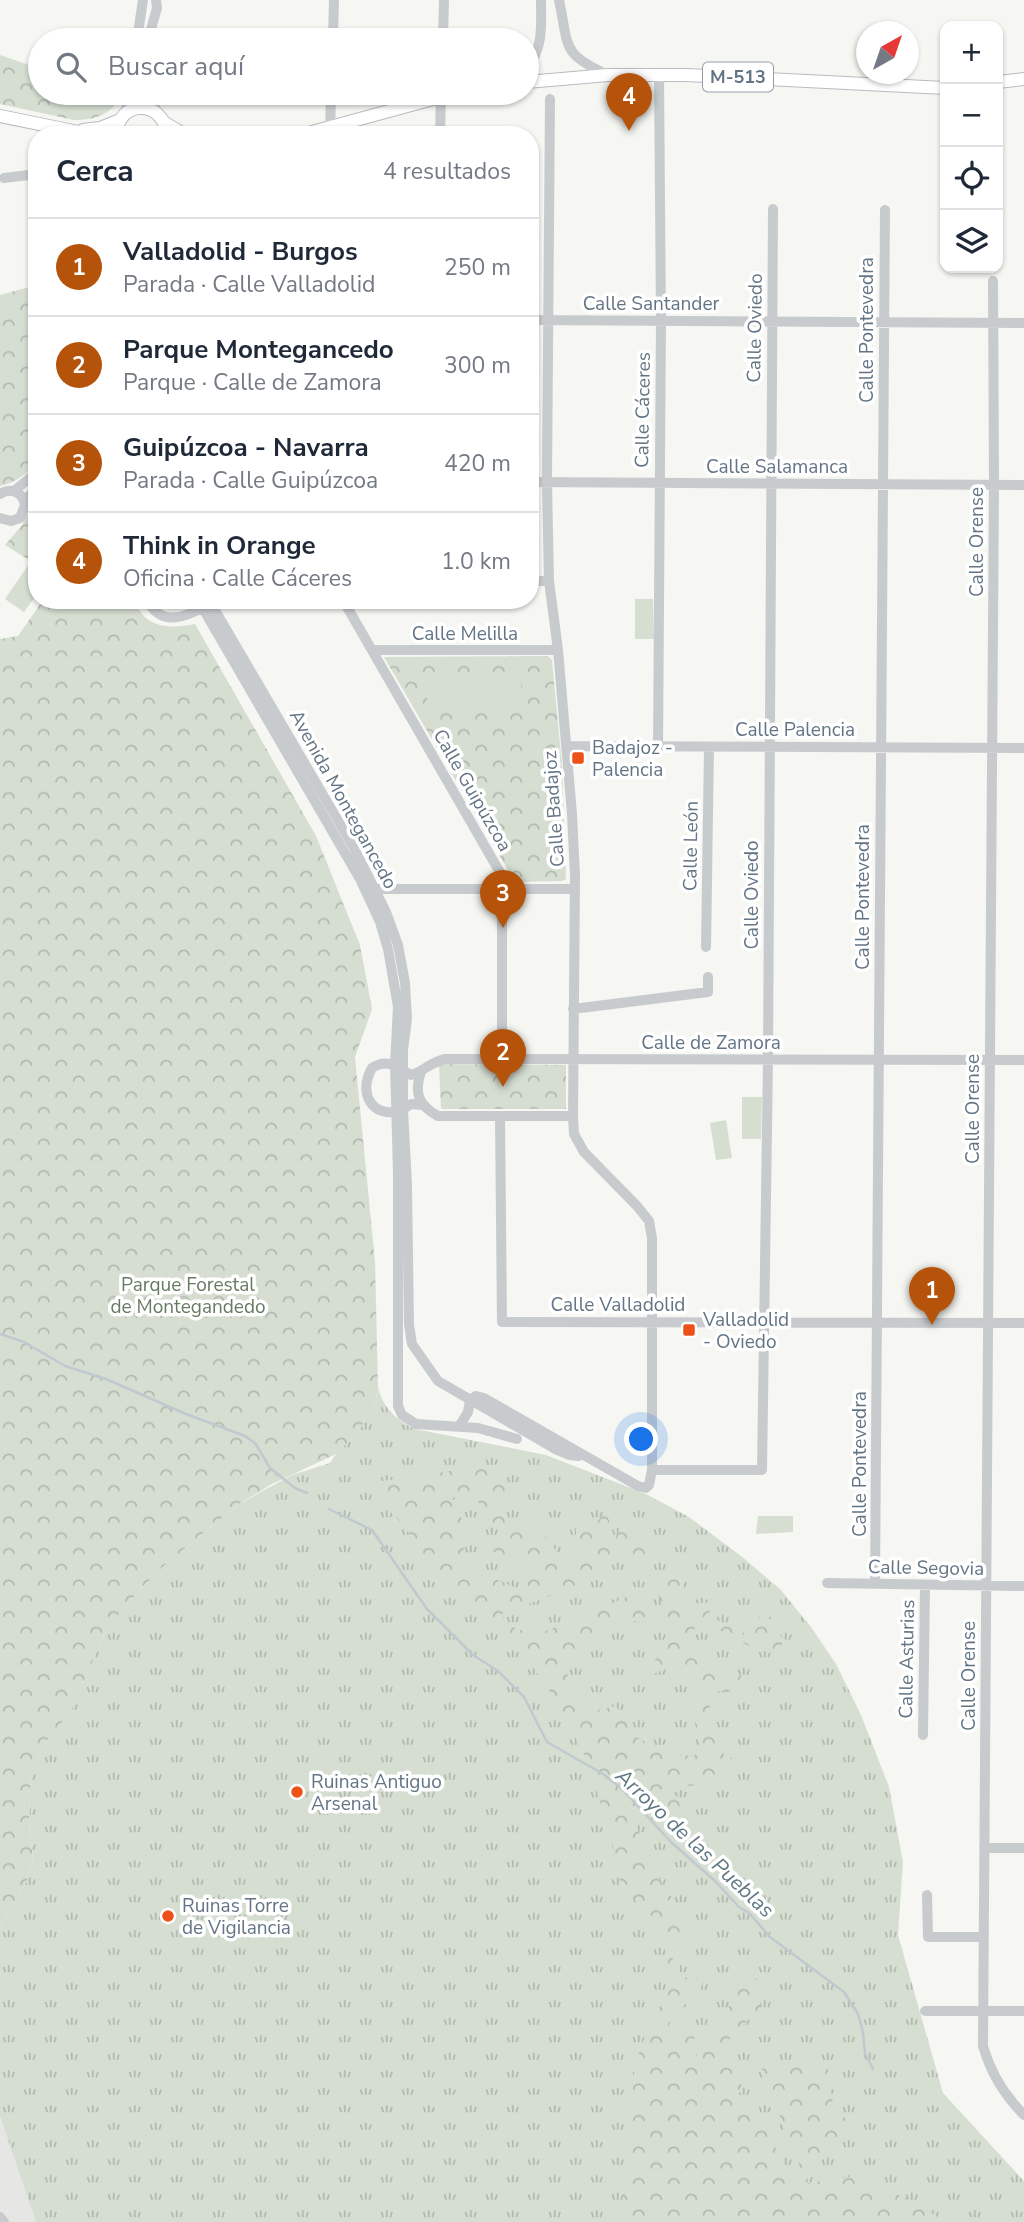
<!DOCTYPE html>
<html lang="es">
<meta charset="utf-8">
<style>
body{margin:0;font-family:"Nunito Sans",sans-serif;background:#f6f6f7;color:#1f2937}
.controls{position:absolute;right:21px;top:21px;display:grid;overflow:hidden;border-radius:14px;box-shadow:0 2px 5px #0004}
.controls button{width:63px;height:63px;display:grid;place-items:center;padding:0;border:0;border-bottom:2px solid #e0e1e3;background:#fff;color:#1f2937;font:35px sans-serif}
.compass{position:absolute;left:856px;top:21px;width:63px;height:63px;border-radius:50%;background:#fff;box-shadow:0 2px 5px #0004;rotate:40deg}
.you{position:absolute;left:642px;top:1440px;width:24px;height:24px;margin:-18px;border:5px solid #fff;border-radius:50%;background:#1a73e8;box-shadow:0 0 0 10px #1a73e833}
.badge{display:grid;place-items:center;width:46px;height:46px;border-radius:50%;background:#b45309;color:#fff;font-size:23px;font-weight:700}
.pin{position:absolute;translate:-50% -58px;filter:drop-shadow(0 2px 4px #0008)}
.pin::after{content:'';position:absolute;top:37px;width:24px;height:21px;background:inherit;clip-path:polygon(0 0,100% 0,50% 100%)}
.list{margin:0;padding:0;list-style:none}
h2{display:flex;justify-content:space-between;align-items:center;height:91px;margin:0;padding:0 28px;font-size:30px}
h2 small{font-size:23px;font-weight:400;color:#747a83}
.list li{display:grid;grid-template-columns:46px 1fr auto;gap:21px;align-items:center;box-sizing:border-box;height:98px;padding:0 28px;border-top:2px solid #e0e1e3}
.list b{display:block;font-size:26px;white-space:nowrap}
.list p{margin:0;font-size:23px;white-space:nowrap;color:#747a83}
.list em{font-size:23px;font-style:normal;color:#747a83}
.icon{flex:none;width:38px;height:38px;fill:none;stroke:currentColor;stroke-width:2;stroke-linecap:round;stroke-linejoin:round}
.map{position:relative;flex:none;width:1024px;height:2222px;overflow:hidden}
.search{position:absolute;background:#fff;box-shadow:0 2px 5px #0004;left:28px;top:28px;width:511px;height:77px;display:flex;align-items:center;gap:18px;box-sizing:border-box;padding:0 24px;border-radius:38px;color:#747a83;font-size:26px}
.panel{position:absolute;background:#fff;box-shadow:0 2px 5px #0004;left:28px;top:126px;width:511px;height:483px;border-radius:28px}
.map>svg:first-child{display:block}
.built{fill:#e6e7e5}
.grass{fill:url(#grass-tufts)}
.forest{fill:url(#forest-crowns)}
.garden{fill:#d6ded2}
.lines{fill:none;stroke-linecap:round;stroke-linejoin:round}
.stream{stroke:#bfcacf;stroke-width:2.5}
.major-casing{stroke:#b8bcc0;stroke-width:14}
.minor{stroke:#c8cbce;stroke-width:10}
.major{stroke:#fff;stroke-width:12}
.poi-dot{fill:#ee5019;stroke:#fff;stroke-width:2.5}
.labels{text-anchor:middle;stroke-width:7;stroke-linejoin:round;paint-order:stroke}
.shield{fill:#fff;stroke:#929eaa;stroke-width:2}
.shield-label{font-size:18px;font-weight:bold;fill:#637585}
.street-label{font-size:19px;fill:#637585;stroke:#fff}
.poi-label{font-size:19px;fill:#637585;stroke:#fff;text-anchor:start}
.park-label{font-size:19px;fill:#667c62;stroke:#fff}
.water-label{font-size:21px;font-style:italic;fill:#5f7782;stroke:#fff}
</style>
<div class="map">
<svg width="1024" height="2222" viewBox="0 0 1024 2222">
<defs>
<pattern id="grass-tufts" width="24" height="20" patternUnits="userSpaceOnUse" patternTransform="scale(1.75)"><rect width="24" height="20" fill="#d6ded2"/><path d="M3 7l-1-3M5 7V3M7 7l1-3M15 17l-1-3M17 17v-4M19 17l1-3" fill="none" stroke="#b1b9b0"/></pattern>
<pattern id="forest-crowns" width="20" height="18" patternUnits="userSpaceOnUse" patternTransform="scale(1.75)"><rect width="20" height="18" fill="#d6ded2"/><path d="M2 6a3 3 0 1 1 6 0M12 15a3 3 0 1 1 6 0" fill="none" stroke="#b1b9b0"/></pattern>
</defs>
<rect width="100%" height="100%" fill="#f6f6f2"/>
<path class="built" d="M 0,2113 L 14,2152 L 36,2222 L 0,2222 Z"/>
<path class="grass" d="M 378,1387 C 383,1408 396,1420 415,1429 L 546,1455 L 646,1494 L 689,1517 L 741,1556 L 780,1589 L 811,1627 L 836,1664 L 861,1715 L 889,1787 L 903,1862 L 898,1935 L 943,2093 L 1024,2181 L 1024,2222 L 36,2222 L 0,2116 L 0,1926 L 27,1881 L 33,1858 L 29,1822 L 31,1771 L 50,1735 L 69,1714 L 103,1637 L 121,1611 L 159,1570 L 239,1504 L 292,1475 L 330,1463 L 336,1454 L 358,1432 L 376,1400 Z"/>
<path class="forest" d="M 0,55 L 26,64 L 40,61 L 40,93 L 124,93 L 123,95 C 110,114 98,120 74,120 L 0,104 Z
M 37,285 L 37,464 C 26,474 15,483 0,486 L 0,295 Z
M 37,495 L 37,565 L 5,545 L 22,525 Z
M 43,600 L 135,600 C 144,629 170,629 195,624 L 316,836 L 360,945 L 372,1009 L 355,1057 L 375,1262 L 378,1387 L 376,1400 L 358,1432 L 336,1454 L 272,1484 L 239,1504 L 159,1570 L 121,1611 L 103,1637 L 69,1715 L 50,1735 L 31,1771 L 29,1822 L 33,1858 L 27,1881 L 0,1926 L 0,639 L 18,636 Z
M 548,656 L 552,660 L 562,766 L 566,879 L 562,881 L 515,882 L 384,657 Z
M 439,1064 L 566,1065 L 566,1109 L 441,1109 Z
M 493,1465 L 504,1481 L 508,1527 L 477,1527 L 479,1493 L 452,1498 L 466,1527 L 462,1566 L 529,1593 L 524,1564 L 487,1549 L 533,1520 L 566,1564 L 578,1558 L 574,1507 L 589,1531 L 606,1512 L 615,1539 L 623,1522 L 648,1540 L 654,1548 L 641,1559 L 620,1552 L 606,1575 L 501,1614 L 517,1630 L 546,1631 L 634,1594 L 664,1610 L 653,1582 L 670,1564 L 684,1579 L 682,1605 L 711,1602 L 709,1615 L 743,1635 L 765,1612 L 785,1642 L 770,1653 L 749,1646 L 696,1617 L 692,1654 L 742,1676 L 744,1692 L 716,1691 L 693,1683 L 676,1665 L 648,1676 L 669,1628 L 635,1621 L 586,1638 L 591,1650 L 559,1659 L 588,1712 L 616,1706 L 635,1736 L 668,1756 L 702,1755 L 691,1705 L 707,1697 L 724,1755 L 739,1761 L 714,1783 L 654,1790 L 694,1801 L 680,1831 L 632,1812 L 651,1866 L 679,1908 L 689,1941 L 679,1942 L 621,1887 L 613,1847 L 588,1762 L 558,1704 L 527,1658 L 431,1563 L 397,1518 L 361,1484 Z
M 664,1943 L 683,1977 L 703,1980 L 700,1992 L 676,2012 L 663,2036 L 694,2024 L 695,2057 L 714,2037 L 725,2010 L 736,2000 L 740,1972 L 757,1979 L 761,2009 L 730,2036 L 729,2049 L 742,2087 L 735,2103 L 759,2113 L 792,2182 L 803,2174 L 761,2069 L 799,2060 L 816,2072 L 828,2069 L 834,2111 L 850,2121 L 803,2184 L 854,2176 L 913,2201 L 945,2222 L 616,2222 C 628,2186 632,2148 633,2110 C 633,2101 632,2091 633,2083 C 636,2047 653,2018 671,1988 Z"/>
<path class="garden" d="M 31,561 L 37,565 L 37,594 L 24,612 L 5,599 Z
M 635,599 L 653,599 L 654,639 L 635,639 Z
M 428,676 L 521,677 L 522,705 L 427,706 Z
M 742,1097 L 762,1097 L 761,1139 L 742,1139 Z
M 726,1120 L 732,1158 L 716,1160 L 710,1123 Z
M 758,1516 L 793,1516 L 793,1532 L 756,1534 Z"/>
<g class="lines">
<path class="stream" d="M 0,1334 L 24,1342 L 65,1366 L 106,1379 L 186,1414 L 245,1436 L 255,1443 L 270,1468 L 295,1488 L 307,1493
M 329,1509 L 372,1530 L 427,1609 L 473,1655 L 498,1671 L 524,1697 L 547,1742 L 603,1774 L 622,1789 L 671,1842 L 715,1881 L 739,1907 L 749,1913 L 770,1937 L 844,1992 L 858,2014 L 863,2032 L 865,2053 L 873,2069"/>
<g class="major-casing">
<path id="major" d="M 527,82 L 608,75 L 687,75 L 945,88
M 998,82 L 1024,79
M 0,116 L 93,135
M 165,123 L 185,135
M 83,130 L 100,128 L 120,120
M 117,135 C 116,100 164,98 167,135
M 301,135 L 455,93"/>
</g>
<path class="minor" d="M 559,0 C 569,47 561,54 608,75
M 137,40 L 143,0
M 148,40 L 157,8 L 156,0
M 333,40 L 334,0
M 443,40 L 444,0
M 527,68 C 544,48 541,24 541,0
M 149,93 L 158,114
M 123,116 L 132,93
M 330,135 L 331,93
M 440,135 L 441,93
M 4,178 L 37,174
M 993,281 L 994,484 L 983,2046 C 991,2074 1004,2095 1024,2115
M 530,320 L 1024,323
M 530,482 L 1024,485
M 14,491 L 37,472
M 0,494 C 11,487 22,492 25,504
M 0,518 L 11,521 L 20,518 L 28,497 L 37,487
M 530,581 L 549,581
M 147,600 C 161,627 185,618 207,605
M 198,600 L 360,879 L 380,922 L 388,949 L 398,1007 L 395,1064 L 398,1172 L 398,1406 L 402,1415 L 416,1424 L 478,1428 L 517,1439
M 209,600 L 354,848 L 386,912 L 398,945 L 405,983 L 407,1019 L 403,1050 L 403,1110 L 407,1184 L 409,1325 L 412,1344 L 438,1381 L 557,1450 L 569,1455 L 579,1456
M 343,600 L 502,876 L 502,1059
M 372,650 L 558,650
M 566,746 L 1024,748
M 658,746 L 661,321 L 659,75
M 375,889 L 574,889
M 706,947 L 709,747
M 573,1009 L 708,992 L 708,977
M 421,1072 C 414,1093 418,1105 438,1116 L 573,1116
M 422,1105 L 411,1104 C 382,1126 354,1100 372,1068 C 388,1058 397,1067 411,1075 C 424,1071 431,1062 445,1059 L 1024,1060
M 500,1117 L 502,1322 L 1024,1323
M 470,1400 L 476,1396 L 484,1398 L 638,1486 L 646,1488 L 649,1485 L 652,1470 L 652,1238 L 649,1221 L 637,1206 L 584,1152 L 574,1134 L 573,1116 L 575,875 L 572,814 L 558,650 L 549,581 L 547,482 L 550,99
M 460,1425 L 468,1412 L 470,1400
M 652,1470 L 762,1470 L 768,1060 L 773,209
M 827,1583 L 1024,1586
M 875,1584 L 885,210
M 923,1735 L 925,1585
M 984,1848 L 1024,1848
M 927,1895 L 928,1937 L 982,1937
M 925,2011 L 1024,2011
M 0,2217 L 4,2222"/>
<use href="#major" class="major"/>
</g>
<g class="poi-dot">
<rect x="571" y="751" width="14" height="14" rx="3.5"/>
<rect x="682" y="1323" width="14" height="14" rx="3.5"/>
<circle cx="297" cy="1792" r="7"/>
<circle cx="168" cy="1916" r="7"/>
</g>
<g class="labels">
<rect class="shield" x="703" y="62.5" width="70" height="29" rx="5"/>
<g class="shield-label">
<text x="738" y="83">M-513</text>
</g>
<g class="street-label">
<text x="651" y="310">Calle Santander</text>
<text transform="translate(754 328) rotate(-89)" y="7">Calle Oviedo</text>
<text transform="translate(866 330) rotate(-90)" y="7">Calle Pontevedra</text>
<text transform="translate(642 410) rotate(-89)" y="7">Calle Cáceres</text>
<text x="777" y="473">Calle Salamanca</text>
<text transform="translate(976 542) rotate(-90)" y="7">Calle Orense</text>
<text x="465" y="640">Calle Melilla</text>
<text x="795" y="736">Calle Palencia</text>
<text transform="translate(473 790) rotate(60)" y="7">Calle Guipúzcoa</text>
<text transform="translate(344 799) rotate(61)" y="7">Avenida Montegancedo</text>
<text transform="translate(553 809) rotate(-94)" y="7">Calle Badajoz</text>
<text transform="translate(690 846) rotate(-89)" y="7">Calle León</text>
<text transform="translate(751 895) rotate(-90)" y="7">Calle Oviedo</text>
<text transform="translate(862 897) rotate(-90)" y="7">Calle Pontevedra</text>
<text x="711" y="1049">Calle de Zamora</text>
<text transform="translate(972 1109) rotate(-90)" y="7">Calle Orense</text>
<text x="618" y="1311">Calle Valladolid</text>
<text transform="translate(859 1464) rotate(-90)" y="7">Calle Pontevedra</text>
<text transform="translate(926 1567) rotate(1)" y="7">Calle Segovia</text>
<text transform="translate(906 1659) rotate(-89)" y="7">Calle Asturias</text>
<text transform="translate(968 1676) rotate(-90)" y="7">Calle Orense</text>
</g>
<g class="poi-label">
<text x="592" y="754">Badajoz -<tspan x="592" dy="22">Palencia</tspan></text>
<text x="703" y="1326">Valladolid<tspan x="703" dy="22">- Oviedo</tspan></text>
<text x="311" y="1788">Ruinas Antiguo<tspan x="311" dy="22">Arsenal</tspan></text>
<text x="182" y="1912">Ruinas Torre<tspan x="182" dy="22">de Vigilancia</tspan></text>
</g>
<g class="park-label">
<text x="188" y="1291">Parque Forestal<tspan x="188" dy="22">de Montegandedo</tspan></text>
</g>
<g class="water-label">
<text transform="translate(695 1843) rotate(43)" y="7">Arroyo de las Pueblas</text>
</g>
</g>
</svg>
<div class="controls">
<button>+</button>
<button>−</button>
<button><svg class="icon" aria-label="locate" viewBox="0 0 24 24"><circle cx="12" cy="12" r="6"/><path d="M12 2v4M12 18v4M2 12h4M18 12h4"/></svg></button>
<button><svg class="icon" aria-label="layers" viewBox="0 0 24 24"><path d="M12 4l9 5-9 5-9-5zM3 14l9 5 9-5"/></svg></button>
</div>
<svg class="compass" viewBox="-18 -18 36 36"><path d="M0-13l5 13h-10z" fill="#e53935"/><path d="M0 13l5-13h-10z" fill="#747a83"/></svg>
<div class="you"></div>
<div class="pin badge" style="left:932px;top:1325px">1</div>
<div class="pin badge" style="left:503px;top:1087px">2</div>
<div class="pin badge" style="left:503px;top:928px">3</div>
<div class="pin badge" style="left:629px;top:131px">4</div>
<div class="search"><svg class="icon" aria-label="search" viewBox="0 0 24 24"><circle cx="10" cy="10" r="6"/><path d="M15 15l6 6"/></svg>Buscar aquí</div>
<section class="panel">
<h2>Cerca<small>4 resultados</small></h2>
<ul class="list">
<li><span class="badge">1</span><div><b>Valladolid - Burgos</b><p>Parada · Calle Valladolid</p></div><em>250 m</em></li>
<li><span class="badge">2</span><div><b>Parque Montegancedo</b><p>Parque · Calle de Zamora</p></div><em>300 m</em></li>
<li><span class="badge">3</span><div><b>Guipúzcoa - Navarra</b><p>Parada · Calle Guipúzcoa</p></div><em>420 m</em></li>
<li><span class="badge">4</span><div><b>Think in Orange</b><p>Oficina · Calle Cáceres</p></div><em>1.0 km</em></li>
</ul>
</section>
</div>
